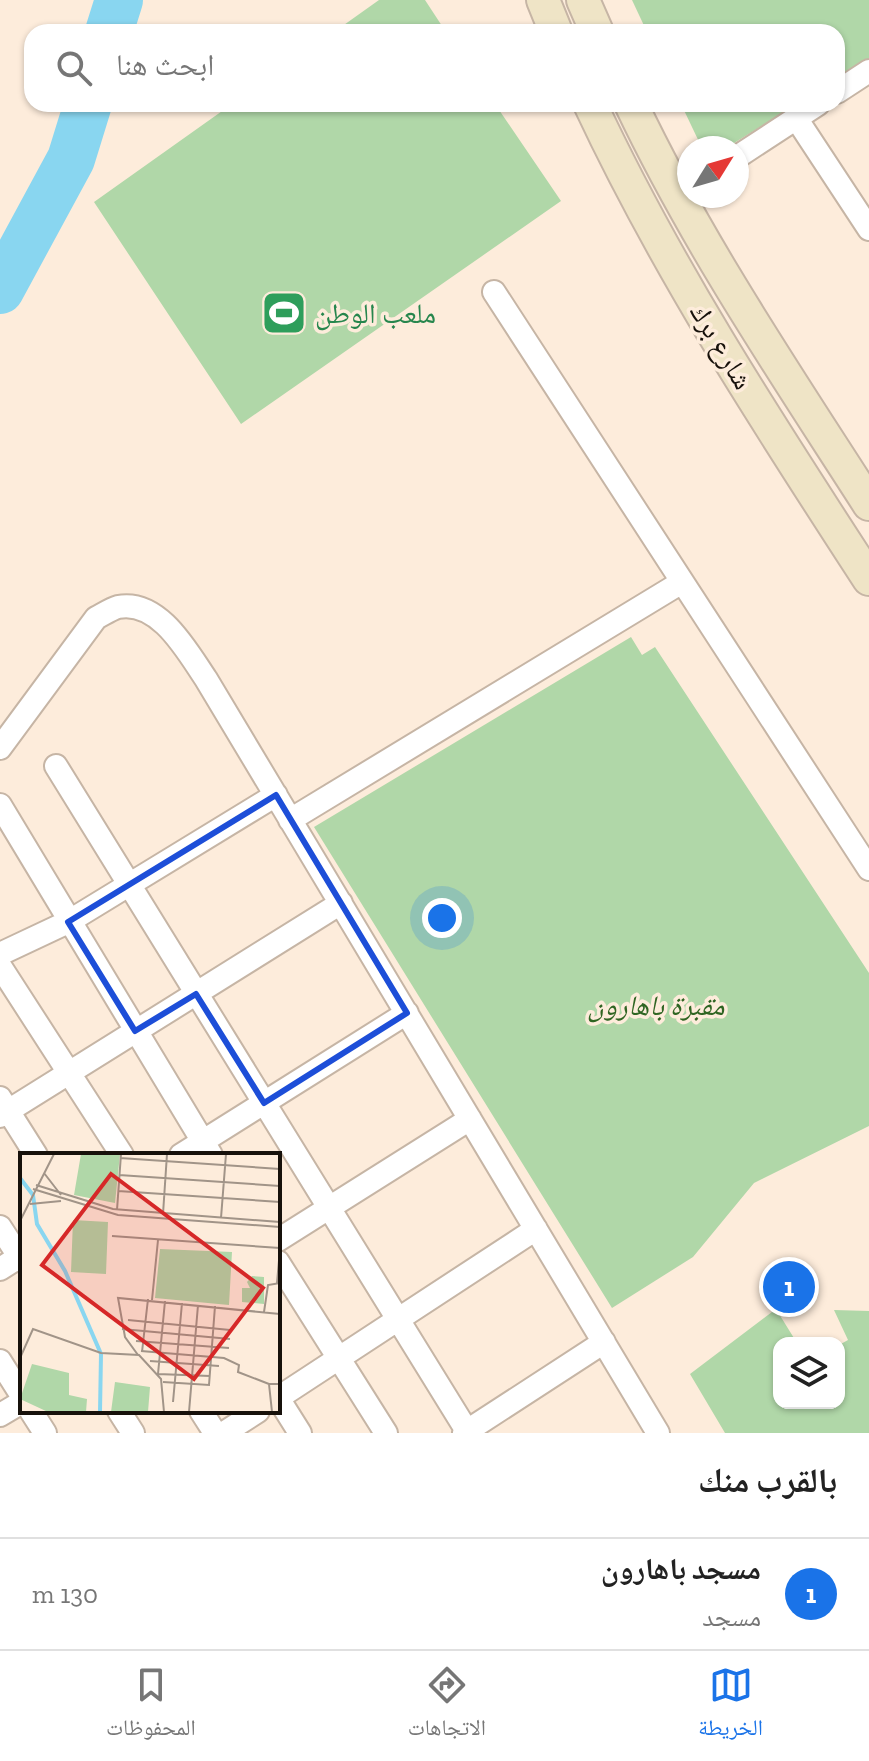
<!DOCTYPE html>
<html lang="ar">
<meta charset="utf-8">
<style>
body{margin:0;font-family:"Zilla Slab","Noto Naskh Arabic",serif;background:#f6f6f6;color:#222;direction:rtl}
.controls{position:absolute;right:24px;bottom:24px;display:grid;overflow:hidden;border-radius:16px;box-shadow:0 2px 6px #0004}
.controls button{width:72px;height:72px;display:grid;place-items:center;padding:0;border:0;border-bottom:2px solid #e0e0e0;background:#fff;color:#222;font:40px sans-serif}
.compass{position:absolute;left:677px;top:136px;width:72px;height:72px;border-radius:50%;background:#fff;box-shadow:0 2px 6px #0004;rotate:53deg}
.you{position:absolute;left:442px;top:918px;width:28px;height:28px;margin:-20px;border:6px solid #fff;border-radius:50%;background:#1a73e8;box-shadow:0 0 0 12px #1a73e833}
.badge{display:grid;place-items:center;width:52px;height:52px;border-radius:50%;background:#1a73e8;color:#fff;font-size:26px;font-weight:700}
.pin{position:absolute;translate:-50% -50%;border:4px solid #fff;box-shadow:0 2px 8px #0006}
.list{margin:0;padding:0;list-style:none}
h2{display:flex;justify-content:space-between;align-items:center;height:104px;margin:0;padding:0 32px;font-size:34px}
h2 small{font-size:26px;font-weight:400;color:#767676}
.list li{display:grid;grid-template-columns:52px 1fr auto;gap:24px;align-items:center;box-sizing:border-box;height:112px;padding:0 32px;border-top:2px solid #e0e0e0}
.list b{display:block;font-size:30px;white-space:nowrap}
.list p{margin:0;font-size:26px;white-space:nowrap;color:#767676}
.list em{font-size:26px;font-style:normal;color:#767676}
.icon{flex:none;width:44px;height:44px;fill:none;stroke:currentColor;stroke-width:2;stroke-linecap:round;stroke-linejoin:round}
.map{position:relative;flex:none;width:869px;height:1433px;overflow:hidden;direction:ltr}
.search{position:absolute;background:#fff;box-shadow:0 2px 6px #0004;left:24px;right:24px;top:24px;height:88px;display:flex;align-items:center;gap:20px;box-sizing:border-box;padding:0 28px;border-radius:24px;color:#767676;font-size:30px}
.sheet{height:216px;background:#fff}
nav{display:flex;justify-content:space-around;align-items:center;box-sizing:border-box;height:112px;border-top:2px solid #e0e0e0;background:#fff;font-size:22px;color:#767676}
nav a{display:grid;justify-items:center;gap:4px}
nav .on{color:#1a73e8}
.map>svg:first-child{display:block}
.green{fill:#b0d7a8}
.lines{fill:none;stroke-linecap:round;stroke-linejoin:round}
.river{stroke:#89d6f0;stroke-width:48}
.minor-casing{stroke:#c6b5a5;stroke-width:26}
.secondary-casing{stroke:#c6b5a5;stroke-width:36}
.minor{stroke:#fff;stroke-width:22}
.secondary{stroke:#efe4c6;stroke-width:32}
.marked{fill:none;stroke:#1d4ed8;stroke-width:6;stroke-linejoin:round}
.labels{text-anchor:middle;stroke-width:7;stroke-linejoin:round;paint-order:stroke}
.leisure-label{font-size:28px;fill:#27864d;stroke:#fdecdb;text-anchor:start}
.street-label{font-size:28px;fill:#17110b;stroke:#fdecdb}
.park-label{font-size:28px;font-style:italic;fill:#2f6522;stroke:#fdecdb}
.inset-river{fill:none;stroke:#89d6f0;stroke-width:4}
.inset-road{fill:none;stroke:#a19488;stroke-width:2}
.view{fill:#d62828;fill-opacity:0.15;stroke:#d62828;stroke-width:4}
.inset-edge{fill:none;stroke:#17110b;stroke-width:4}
</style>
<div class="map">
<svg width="869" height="1433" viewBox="0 0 869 1433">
<rect width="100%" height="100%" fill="#fdecdb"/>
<path class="green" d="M 379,0 L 425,0 L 446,32 L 334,32 Z
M 632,0 L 869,0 L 869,59 L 837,79 L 837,32 L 647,32 Z
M 232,104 L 495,104 L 561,201 L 241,424 L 94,202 Z
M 681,104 L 797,104 L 726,148 L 702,148 Z
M 631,637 L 642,655 L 655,647 L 869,973 L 869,1126 L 754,1183 L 693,1257 L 612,1308 L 314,827 Z
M 776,1309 L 797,1343 L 779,1343 L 779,1403 L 839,1403 L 839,1345 L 848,1340 L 834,1310 L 869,1311 L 869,1433 L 725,1433 L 690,1374 Z"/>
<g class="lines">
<path class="river" d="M 109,32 L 119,0
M 0,290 L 71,159 L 88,104"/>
<g class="minor-casing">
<path id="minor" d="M 837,92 L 869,71
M 796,118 L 869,229
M 737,157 L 818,104
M 494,292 L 869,869
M 0,748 L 96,618 C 102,615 111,609 118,607 C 159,599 187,651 206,679 L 658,1433
M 56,766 L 467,1431
M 0,805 L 211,1155
M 290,820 L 682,582
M 0,954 L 68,922 L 276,795
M 0,966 L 122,1155
M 0,1098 L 36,1155
M 0,1116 L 341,903
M 181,1155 L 407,1013
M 0,1227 L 22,1261
M 278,1240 L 470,1119
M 278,1262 L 386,1433
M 0,1269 L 22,1255
M 0,1361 L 22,1396
M 278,1398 L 536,1229
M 278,1398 L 300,1433
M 31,1411 L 45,1433
M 119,1411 L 133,1433
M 201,1411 L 215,1433
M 0,1415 L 22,1402
M 224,1433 L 258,1411
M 464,1433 L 604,1342"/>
</g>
<g class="secondary-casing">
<path id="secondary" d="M 543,0 L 556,32
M 583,0 L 597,32
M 590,104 C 668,271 769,425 869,579
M 631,104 C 698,245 785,373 869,504"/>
</g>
<use href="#minor" class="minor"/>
<use href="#secondary" class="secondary"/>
</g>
<path class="marked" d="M 276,795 L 407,1013 L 264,1103 L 196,994 L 135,1031 L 68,922 Z"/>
<defs>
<g id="stadium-square" transform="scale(2.3)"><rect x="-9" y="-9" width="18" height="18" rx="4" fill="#2e9e5b" stroke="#fdecdb"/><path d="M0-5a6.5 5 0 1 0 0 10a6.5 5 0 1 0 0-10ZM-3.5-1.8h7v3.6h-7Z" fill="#fff"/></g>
</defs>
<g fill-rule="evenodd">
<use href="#stadium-square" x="284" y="313"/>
</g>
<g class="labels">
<g class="leisure-label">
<text x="315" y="323">ملعب الوطن</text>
</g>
<g class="street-label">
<text transform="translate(722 346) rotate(59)" y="10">شارع برك</text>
</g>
<g class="park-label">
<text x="656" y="1015">مقبرة باهارون</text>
</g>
</g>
<g transform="translate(20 1153)">
<rect width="260" height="260" fill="#fdecdb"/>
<path d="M 61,1 L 100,1 L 95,50 L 54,42 ZM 53,67 L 88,69 L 86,121 L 51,119 ZM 140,96 L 212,99 L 209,152 L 135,145 ZM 232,123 L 244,124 L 244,151 L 222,149 L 222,135 L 230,135 L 227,129 ZM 12,211 L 49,220 L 49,242 L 67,246 L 66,259 L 28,259 L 0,246 ZM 95,229 L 130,234 L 128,259 L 91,259 Z" fill="#b0d7a8"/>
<path class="inset-river" d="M 0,25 L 13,42 L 17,71 L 45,118 L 81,201 L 80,259"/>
<path class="inset-road" d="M 100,5 L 260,16M 24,20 L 41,42M 99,22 L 260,33M 16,32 L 93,56 L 260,69M 13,36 L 98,62 L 260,74M 98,38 L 260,49M 10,51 L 41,48M 97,57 L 101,1M 143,61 L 147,1M 201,65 L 206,1M 0,68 L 34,1M 92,83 L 260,95M 257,130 L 260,96M 132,147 L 138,87M 145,148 L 138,221 L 190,223M 244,159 L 248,132 L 260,130M 108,167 L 210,177M 102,176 L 210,186M 116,188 L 209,195M 121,198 L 204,205 L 219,212 L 218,219 L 249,231M 122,199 L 128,146M 118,202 L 105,184 L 98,145 L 260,161M 0,205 L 13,176 L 81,200 L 119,202 L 141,226 L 144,259M 130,208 L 199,213M 143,229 L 189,232 L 195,153M 153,249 L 162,150M 169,259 L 178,152M 252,259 L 249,231 L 260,231"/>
<path class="view" d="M 91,21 L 243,135 L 174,226 L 22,112 Z"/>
<rect width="260" height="260" class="inset-edge"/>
</g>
</svg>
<div class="controls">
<button><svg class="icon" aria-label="layers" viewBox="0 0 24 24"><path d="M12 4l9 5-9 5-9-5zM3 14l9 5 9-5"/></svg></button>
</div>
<svg class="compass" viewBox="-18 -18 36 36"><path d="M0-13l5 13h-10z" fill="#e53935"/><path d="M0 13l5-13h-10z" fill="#767676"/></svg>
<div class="you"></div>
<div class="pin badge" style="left:789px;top:1287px">1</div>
<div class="search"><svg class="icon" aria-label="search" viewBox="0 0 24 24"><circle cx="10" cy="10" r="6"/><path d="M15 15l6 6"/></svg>ابحث هنا</div>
</div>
<section class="sheet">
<h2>بالقرب منك<small></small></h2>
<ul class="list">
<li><span class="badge">1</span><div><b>مسجد باهارون</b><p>مسجد</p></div><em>130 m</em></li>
</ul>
</section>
<nav>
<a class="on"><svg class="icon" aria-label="map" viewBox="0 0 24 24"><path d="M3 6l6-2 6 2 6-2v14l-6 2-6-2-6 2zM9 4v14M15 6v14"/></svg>الخريطة</a>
<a><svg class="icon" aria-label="directions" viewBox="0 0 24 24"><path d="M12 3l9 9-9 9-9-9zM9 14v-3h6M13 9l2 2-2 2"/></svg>الاتجاهات</a>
<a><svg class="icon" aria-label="saved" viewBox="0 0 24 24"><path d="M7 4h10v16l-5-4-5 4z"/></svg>المحفوظات</a>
</nav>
